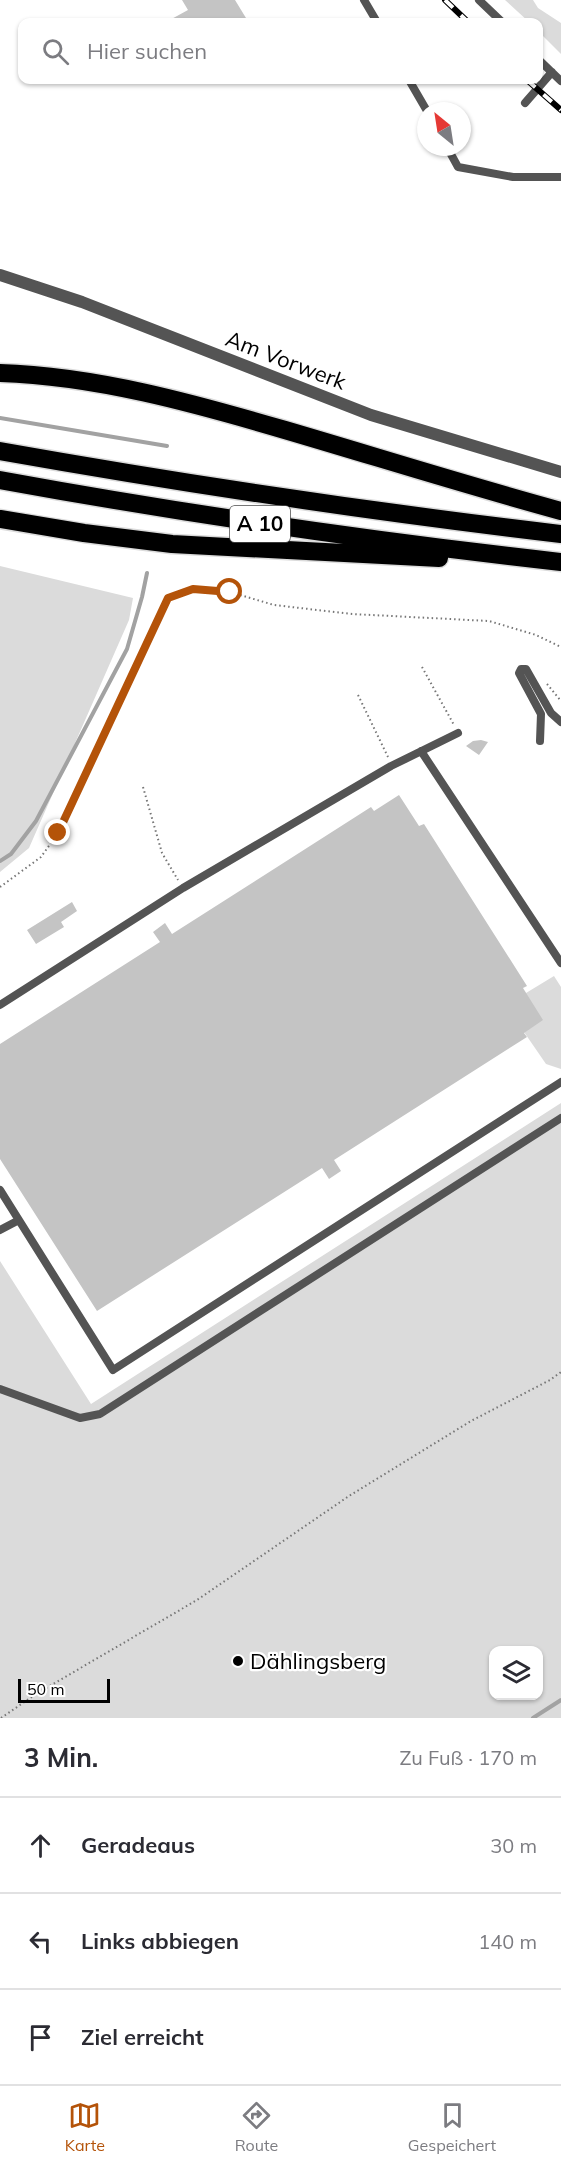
<!DOCTYPE html>
<html lang="de">
<meta charset="utf-8">
<style>
body{margin:0;font-family:Mulish,sans-serif;background:#f2f2f3;color:#2b2b33}
.controls{position:absolute;right:18px;bottom:18px;display:grid;overflow:hidden;border-radius:12px;box-shadow:0 2px 4px #0004}
.controls button{width:54px;height:54px;display:grid;place-items:center;padding:0;border:0;border-bottom:2px solid #e1e1e2;background:#fff;color:#2b2b33;font:30px sans-serif}
.compass{position:absolute;left:417px;top:102px;width:54px;height:54px;border-radius:50%;background:#fff;box-shadow:0 2px 4px #0004;rotate:330deg}
.scale{position:absolute;left:18px;bottom:15px;width:92px;box-sizing:border-box;padding-left:6px;border:3px solid #000;border-top:0;font-size:16px;line-height:21px;white-space:nowrap;color:#000;-webkit-text-stroke:4px #fff;paint-order:stroke}
.stop{position:absolute;width:18px;height:18px;margin:-14px;border:4px solid #b45309;border-radius:50%;background:#fff}
.stop.end{background:#b45309;border-color:#fff;box-shadow:0 2px 6px #0008}
.list{margin:0;padding:0;list-style:none}
h2{display:flex;justify-content:space-between;align-items:center;height:78px;margin:0;padding:0 24px;font-size:26px}
h2 small{font-size:20px;font-weight:400;color:#7c7c81}
.list li{display:grid;grid-template-columns:39px 1fr auto;gap:18px;align-items:center;box-sizing:border-box;height:96px;padding:0 24px;border-top:2px solid #e1e1e2}
.list b{display:block;font-size:22px;white-space:nowrap}
.list em{font-size:20px;font-style:normal;color:#7c7c81}
.icon{flex:none;width:33px;height:33px;fill:none;stroke:currentColor;stroke-width:2;stroke-linecap:round;stroke-linejoin:round}
.map{position:relative;flex:none;width:561px;height:1718px;overflow:hidden}
.search{position:absolute;background:#fff;box-shadow:0 2px 4px #0004;left:18px;right:18px;top:18px;height:66px;display:flex;align-items:center;gap:15px;box-sizing:border-box;padding:0 21px;border-radius:12px;color:#7c7c81;font-size:22px}
.sheet{height:366px;background:#fff}
nav{display:flex;justify-content:space-around;align-items:center;box-sizing:border-box;height:84px;border-top:2px solid #e1e1e2;background:#fff;font-size:16px;color:#7c7c81}
nav a{display:grid;justify-items:center;gap:3px}
nav .on{color:#b45309}
.map>svg:first-child{display:block}
.green{fill:#dbdbdb;fill-rule:evenodd}
.lines{fill:none;stroke-linecap:round;stroke-linejoin:round}
.stream{stroke:#a2a2a2;stroke-width:4}
.building{fill:#c4c4c4}
.highway-casing{stroke:#dbdbdb;stroke-width:21}
.path{stroke:#767676;stroke-width:2;stroke-dasharray:1.5 3;stroke-linecap:butt}
.lane{stroke:#545454;stroke-width:8}
.street{stroke:#545454;stroke-width:12}
.highway{stroke:#000;stroke-width:18}
.rail-casing{stroke:#000;stroke-width:6}
.rail{stroke:#fff;stroke-width:4;stroke-dasharray:11;stroke-linecap:butt}
.route{stroke:#b45309;stroke-width:8}
.poi-dot{fill:#000;stroke:#fff;stroke-width:2}
.labels{text-anchor:middle;stroke-width:4.5;stroke-linejoin:round;paint-order:stroke}
.shield{fill:#fff;stroke:#4c4c4c;stroke-width:1.5}
.shield-label{font-size:21px;font-weight:bold;fill:#000}
.street-label{font-size:22px;fill:#000;stroke:#fff}
.poi-label{font-size:22px;fill:#000;stroke:#fff;text-anchor:start}
</style>
<div class="map">
<svg width="561" height="1718" viewBox="0 0 561 1718">
<rect width="100%" height="100%" fill="#fff"/>
<path class="green" d="M 505,0 L 533,0 L 538,8 L 561,23 L 561,54 L 539,32 L 538,22 L 529,22 Z
M 0,566 L 133,598 L 129,620 L 29,848 L 0,872 Z
M 554,976 L 561,987 L 561,1069 L 546,1064 L 524,1032 L 526,993 Z
M 561,1103 L 561,1718 L 0,1718 L 0,1261 L 91,1404 ZM 494,1650 L 538,1650 L 538,1696 L 494,1696 Z"/>
<g class="lines">
<path class="stream" d="M 0,418 L 167,446
M 0,861 L 11,854 L 36,821 L 127,649 L 142,597 L 147,573
M 533,1718 L 561,1700"/>
</g>
<path class="building" d="M 182,0 L 235,0 L 246,18 L 237,22 L 166,22 L 188,10 Z
M 481,740 L 488,742 L 479,755 L 466,746 L 473,741 Z
M 399,795 L 419,826 L 424,824 L 527,986 L 523,988 L 543,1020 L 524,1033 L 527,1037 L 334,1160 L 341,1171 L 329,1179 L 322,1168 L 97,1311 L 0,1159 L 0,1044 L 160,942 L 153,932 L 165,923 L 172,934 L 371,807 L 374,811 Z
M 72,902 L 77,911 L 61,922 L 64,927 L 36,944 L 27,930 Z"/>
<g class="lines">
<g class="highway-casing">
<path id="highway" d="M 0,373 C 96,376 193,403 285,430 C 377,457 469,486 561,511
M 0,451 C 186,484 373,512 561,534
M 0,480 C 186,514 373,541 561,562
M 0,519 L 84,533 L 172,544 L 439,558"/>
</g>
<path class="path" d="M 422,667 L 454,725
M 547,684 L 561,701
M 358,695 L 388,757
M 143,787 L 162,853 L 178,880
M 0,887 L 41,857 L 58,833 L 168,598 L 193,589 L 230,592 L 274,605 L 352,614 L 489,621 L 536,635 L 561,647
M 1,1718 L 36,1694 L 197,1600 L 349,1496 L 471,1421 L 550,1380 L 561,1372"/>
<path class="lane" d="M 364,0 L 377,22
M 479,0 L 502,22
M 538,59 L 561,81
M 409,80 L 427,111
M 525,103 L 552,72
M 447,147 L 458,167 L 513,177 L 561,177
M 540,741 L 541,714 L 519,673 L 521,669 L 526,669 L 551,713 L 561,722
M 421,751 L 561,963
M 0,1005 L 183,888 L 391,766 L 458,733
M 0,1190 L 113,1370 L 561,1082
M 0,1230 L 19,1220
M 0,1389 L 80,1418 L 100,1414 L 561,1118"/>
<path class="street" d="M 0,275 L 82,302 L 371,415 L 561,472"/>
<use href="#highway" class="highway"/>
<g class="rail-casing">
<path id="rail" d="M 445,0 L 468,22
M 527,80 L 561,110"/>
</g>
<use href="#rail" class="rail"/>
</g>
<g class="lines">
<path class="route" d="M 58,833 L 168,598 L 193,589 L 230,592"/>
</g>
<circle class="poi-dot" cx="238" cy="1661" r="6"/>
<g class="labels">
<rect class="shield" x="230" y="506" width="60" height="36" rx="4.5"/>
<g class="shield-label">
<text x="260" y="531">A 10</text>
</g>
<g class="street-label">
<text transform="translate(286 360) rotate(21)" y="8">Am Vorwerk</text>
</g>
<g class="poi-label">
<text x="250" y="1669">Dählingsberg</text>
</g>
</g>
</svg>
<div class="controls">
<button><svg class="icon" aria-label="layers" viewBox="0 0 24 24"><path d="M12 4l9 5-9 5-9-5zM3 14l9 5 9-5"/></svg></button>
</div>
<svg class="compass" viewBox="-18 -18 36 36"><path d="M0-13l5 13h-10z" fill="#e53935"/><path d="M0 13l5-13h-10z" fill="#7c7c81"/></svg>
<div class="scale">50 m</div>
<div class="stop" style="left:230px;top:592px"></div>
<div class="stop end" style="left:58px;top:833px"></div>
<div class="search"><svg class="icon" aria-label="search" viewBox="0 0 24 24"><circle cx="10" cy="10" r="6"/><path d="M15 15l6 6"/></svg>Hier suchen</div>
</div>
<section class="sheet">
<h2>3 Min.<small>Zu Fuß · 170 m</small></h2>
<ul class="list">
<li><svg class="icon" aria-label="ahead" viewBox="0 0 24 24"><path d="M12 20V5M6 11l6-6 6 6"/></svg><div><b>Geradeaus</b></div><em>30 m</em></li>
<li><svg class="icon" aria-label="left" viewBox="0 0 24 24"><path d="M17 20v-9H6M10 6l-5 5 5 5"/></svg><div><b>Links abbiegen</b></div><em>140 m</em></li>
<li><svg class="icon" aria-label="arrive" viewBox="0 0 24 24"><path d="M6 21V4h12l-3 4 3 4H6"/></svg><div><b>Ziel erreicht</b></div></li>
</ul>
</section>
<nav>
<a class="on"><svg class="icon" aria-label="map" viewBox="0 0 24 24"><path d="M3 6l6-2 6 2 6-2v14l-6 2-6-2-6 2zM9 4v14M15 6v14"/></svg>Karte</a>
<a><svg class="icon" aria-label="directions" viewBox="0 0 24 24"><path d="M12 3l9 9-9 9-9-9zM9 14v-3h6M13 9l2 2-2 2"/></svg>Route</a>
<a><svg class="icon" aria-label="saved" viewBox="0 0 24 24"><path d="M7 4h10v16l-5-4-5 4z"/></svg>Gespeichert</a>
</nav>
